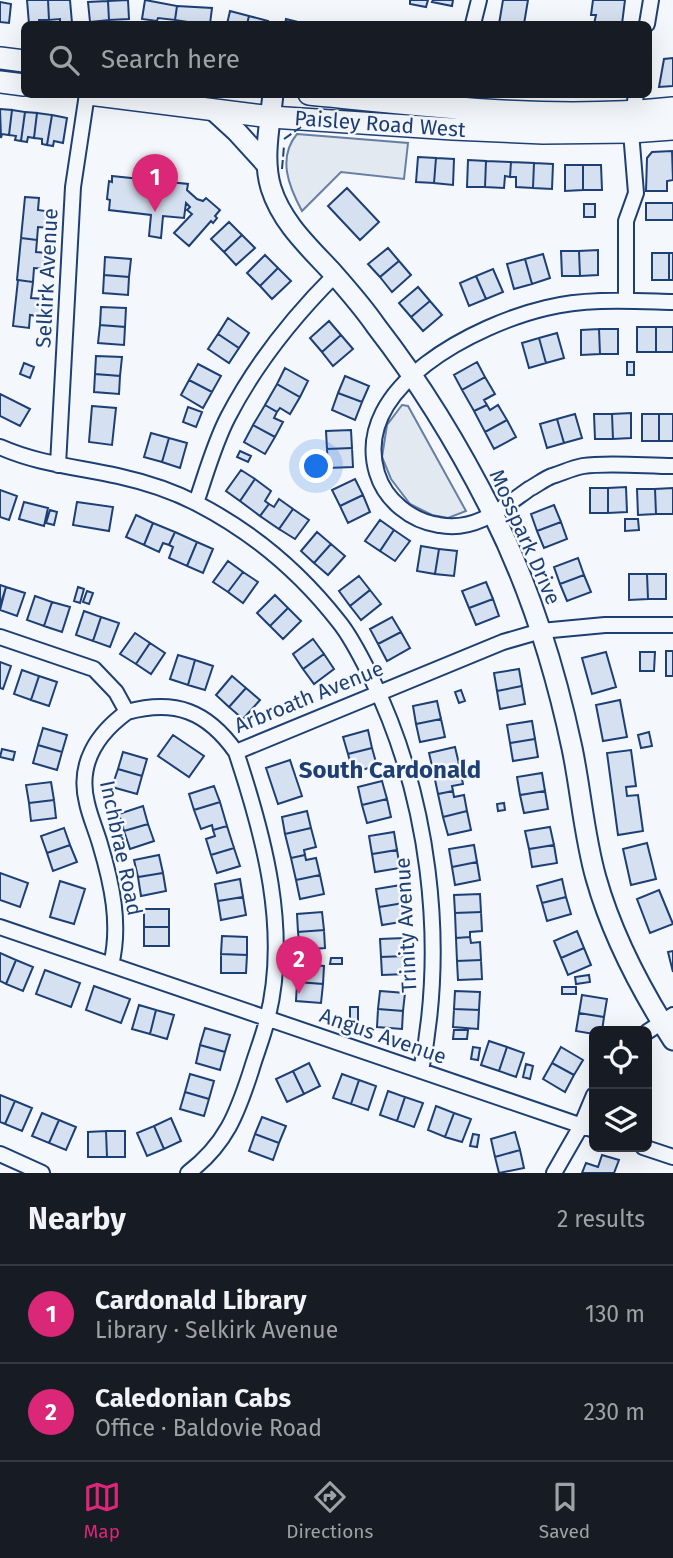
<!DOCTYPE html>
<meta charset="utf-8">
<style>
body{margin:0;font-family:"Fira Sans",sans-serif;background:#242831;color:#f1f3f6}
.controls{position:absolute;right:21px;bottom:21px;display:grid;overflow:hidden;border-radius:10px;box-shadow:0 7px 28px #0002}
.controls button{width:63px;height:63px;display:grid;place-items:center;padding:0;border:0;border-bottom:2px solid #363941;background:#171b24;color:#f1f3f6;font:35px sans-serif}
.you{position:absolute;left:317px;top:467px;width:24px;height:24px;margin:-18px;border:5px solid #fff;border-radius:50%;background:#1a73e8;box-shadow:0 0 0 10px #1a73e833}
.badge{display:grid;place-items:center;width:46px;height:46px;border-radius:50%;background:#db2777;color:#fff;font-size:23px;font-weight:700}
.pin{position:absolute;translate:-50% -58px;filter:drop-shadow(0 2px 4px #0008)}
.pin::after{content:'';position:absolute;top:37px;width:24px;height:21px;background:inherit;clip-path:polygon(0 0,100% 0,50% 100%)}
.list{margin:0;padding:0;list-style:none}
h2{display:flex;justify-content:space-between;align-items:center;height:91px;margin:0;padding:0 28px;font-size:30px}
h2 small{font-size:23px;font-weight:400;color:#9ea1a6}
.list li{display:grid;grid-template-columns:46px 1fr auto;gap:21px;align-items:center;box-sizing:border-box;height:98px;padding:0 28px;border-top:2px solid #363941}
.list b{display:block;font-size:26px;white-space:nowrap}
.list p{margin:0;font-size:23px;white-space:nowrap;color:#9ea1a6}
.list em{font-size:23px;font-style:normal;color:#9ea1a6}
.icon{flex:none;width:38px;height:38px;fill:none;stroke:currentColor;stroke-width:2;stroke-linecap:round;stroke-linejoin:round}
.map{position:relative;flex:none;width:673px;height:1173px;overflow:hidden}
.search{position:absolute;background:#171b24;box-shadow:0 7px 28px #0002;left:21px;right:21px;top:21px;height:77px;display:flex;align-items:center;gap:18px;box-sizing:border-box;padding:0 24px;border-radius:10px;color:#9ea1a6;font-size:26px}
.sheet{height:287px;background:#171b24}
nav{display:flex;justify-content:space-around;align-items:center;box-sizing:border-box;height:98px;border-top:2px solid #363941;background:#171b24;font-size:19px;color:#9ea1a6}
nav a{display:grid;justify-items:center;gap:4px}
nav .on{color:#db2777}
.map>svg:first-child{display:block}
.green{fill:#e3e9f0;stroke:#687fa3;stroke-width:2}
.building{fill:#d5e0f0;stroke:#1d3f73;stroke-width:2}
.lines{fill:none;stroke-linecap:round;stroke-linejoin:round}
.street-casing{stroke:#1d3f73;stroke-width:18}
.secondary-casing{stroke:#1d3f73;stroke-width:23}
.primary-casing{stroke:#1d3f73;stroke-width:24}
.street{stroke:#f4f7fb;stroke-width:14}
.secondary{stroke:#f4f7fb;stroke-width:19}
.primary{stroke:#f4f7fb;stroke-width:21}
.fence{stroke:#1d3f73;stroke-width:2;stroke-dasharray:9 3.5;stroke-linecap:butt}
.labels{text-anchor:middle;stroke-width:5;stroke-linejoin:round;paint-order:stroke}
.street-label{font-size:21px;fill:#1d3f73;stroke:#f4f7fb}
.quarter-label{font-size:24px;font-weight:bold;fill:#1d3f73;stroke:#f4f7fb}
</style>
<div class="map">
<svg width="673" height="1173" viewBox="0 0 673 1173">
<rect width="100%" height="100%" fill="#f4f7fb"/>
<path class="green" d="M 297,134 L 408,143 L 404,179 L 341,172 L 302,211 C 289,187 277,158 297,134 Z
M 402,405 L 408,406 L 466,511 L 448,518 L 432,515 L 410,504 L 391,479 L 382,457 L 387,425 Z"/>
<path class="building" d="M 27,0 L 48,0 L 49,20 L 39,20 L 39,24 L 29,24 Z
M 48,0 L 70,0 L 72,23 L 60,24 L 60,19 L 49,20 Z
M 128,0 L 129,19 L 109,20 L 108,1 Z
M 145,0 L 177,6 L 175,20 L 158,18 L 157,21 L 142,19 Z
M 410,0 L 428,0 L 426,7 L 410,4 Z
M 433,0 L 453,0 L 452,6 L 432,2 Z
M 503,0 L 528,0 L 524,24 L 499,24 Z
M 593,0 L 625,0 L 622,24 L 594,24 L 596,15 L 591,15 Z
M 108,1 L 109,20 L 90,22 L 88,2 Z
M 0,2 L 11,4 L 9,23 L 0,22 Z
M 177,6 L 212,8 L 210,24 L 195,24 L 195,23 L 175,20 Z
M 230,11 L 249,16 L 247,24 L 227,24 Z
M 249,16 L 268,21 L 267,24 L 247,24 Z
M 286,19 L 306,24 L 285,24 Z
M 673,58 L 673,86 L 659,87 L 664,59 Z
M 0,109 L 12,110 L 9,135 L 2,134 L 1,138 Z
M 12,110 L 25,112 L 21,141 L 15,140 L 16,136 L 9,135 Z
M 25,112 L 37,113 L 34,138 L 28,137 L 27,142 L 21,141 Z
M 37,113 L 52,115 L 47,145 L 42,144 L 42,139 L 34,138 Z
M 52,115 L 67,118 L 63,143 L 54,141 L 53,146 L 47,145 Z
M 672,151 L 673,180 L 667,181 L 667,191 L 646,191 L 647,158 L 652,152 Z
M 418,157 L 436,158 L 434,183 L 416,182 Z
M 436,158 L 454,159 L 453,185 L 434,183 Z
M 468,160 L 486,161 L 485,187 L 467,187 Z
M 486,161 L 511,162 L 510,177 L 505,176 L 504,188 L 485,187 Z
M 511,162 L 534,163 L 533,188 L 516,187 L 516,177 L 510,177 Z
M 534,163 L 553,164 L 552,189 L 533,188 Z
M 565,165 L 583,165 L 583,190 L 565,191 Z
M 583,165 L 601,165 L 602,190 L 583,190 Z
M 112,176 L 188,184 L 187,190 L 197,199 L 203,201 L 206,198 L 220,210 L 215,216 L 217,218 L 213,223 L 211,221 L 189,246 L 174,233 L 192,214 L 187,210 L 190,207 L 186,203 L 184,218 L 163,216 L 161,238 L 149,236 L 151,215 L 109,210 L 110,200 L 107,199 L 109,181 L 112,182 Z
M 347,188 L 379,222 L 360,240 L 328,206 Z
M 25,197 L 39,198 L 38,210 L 52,212 L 51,228 L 38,227 L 37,240 L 21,238 Z
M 646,203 L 673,203 L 673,220 L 646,220 Z
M 584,204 L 595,204 L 595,217 L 584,217 Z
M 229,222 L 242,235 L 224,252 L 211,239 Z
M 242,235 L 255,248 L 236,265 L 224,252 Z
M 21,238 L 37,240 L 36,252 L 48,253 L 47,269 L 34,268 L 33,282 L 17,280 Z
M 388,248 L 399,261 L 380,277 L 368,264 Z
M 598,250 L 598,275 L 580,276 L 579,251 Z
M 561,251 L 579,251 L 580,276 L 562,276 Z
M 652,253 L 669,253 L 669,280 L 652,280 Z
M 669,253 L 673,253 L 673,280 L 669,280 Z
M 543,254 L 550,278 L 532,284 L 525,259 Z
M 265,255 L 278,268 L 260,286 L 247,273 Z
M 105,257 L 131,259 L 129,277 L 104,275 Z
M 525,259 L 532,284 L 514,289 L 507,264 Z
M 399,261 L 411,275 L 392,292 L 380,277 Z
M 278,268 L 291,281 L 272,299 L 260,286 Z
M 493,269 L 503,292 L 486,299 L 476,276 Z
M 104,275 L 129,277 L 128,295 L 103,293 Z
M 476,276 L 486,299 L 469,306 L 460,283 Z
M 18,280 L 33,282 L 31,298 L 45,299 L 43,317 L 30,315 L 29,328 L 13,326 Z
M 418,287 L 430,301 L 411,317 L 399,303 Z
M 430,301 L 442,315 L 423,331 L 411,317 Z
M 101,307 L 126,308 L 125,327 L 100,325 Z
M 228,318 L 249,333 L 239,348 L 218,334 Z
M 329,321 L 341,335 L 322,352 L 310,338 Z
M 100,325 L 125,327 L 124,345 L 98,343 Z
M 637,327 L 656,327 L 656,352 L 637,352 Z
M 656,327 L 673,327 L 673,352 L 656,352 Z
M 599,329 L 600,354 L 581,355 L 581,330 Z
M 599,329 L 618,329 L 618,354 L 600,354 Z
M 557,333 L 564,358 L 546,363 L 539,338 Z
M 218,334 L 239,348 L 229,363 L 208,349 Z
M 341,335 L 353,349 L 333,366 L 322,352 Z
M 539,338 L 546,363 L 529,368 L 522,343 Z
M 96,356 L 122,357 L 120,376 L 95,374 Z
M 477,362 L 485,377 L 462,390 L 454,375 Z
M 627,362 L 634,362 L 634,375 L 627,375 Z
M 24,363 L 34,367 L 30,378 L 20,374 Z
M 198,364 L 221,376 L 212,392 L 189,380 Z
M 285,368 L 308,381 L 300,397 L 277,384 Z
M 95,374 L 120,376 L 119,394 L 94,392 Z
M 345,376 L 369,386 L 362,402 L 338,393 Z
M 485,377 L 495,394 L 484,400 L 487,405 L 474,411 L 462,390 Z
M 189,380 L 212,392 L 203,408 L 181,395 Z
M 277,384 L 300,397 L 290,414 L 280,408 L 277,412 L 265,405 Z
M 338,393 L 362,402 L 355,420 L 332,410 Z
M 0,394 L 30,409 L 20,426 L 0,416 Z
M 265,405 L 277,412 L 274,418 L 283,422 L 275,437 L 253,425 Z
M 487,405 L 490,410 L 498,405 L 507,420 L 485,432 L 474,411 Z
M 92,406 L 116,408 L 112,445 L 89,442 Z
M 188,407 L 202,412 L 196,427 L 183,422 Z
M 631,413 L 631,438 L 613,439 L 612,414 Z
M 575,414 L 582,438 L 564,443 L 557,419 Z
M 594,414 L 612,414 L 613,439 L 595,439 Z
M 642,414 L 659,414 L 659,441 L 642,441 Z
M 659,414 L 673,414 L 673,441 L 659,441 Z
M 557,419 L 564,443 L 547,448 L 540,424 Z
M 507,420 L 516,437 L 494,449 L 485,432 Z
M 253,425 L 275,437 L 265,454 L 244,442 Z
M 351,430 L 352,448 L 327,449 L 326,431 Z
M 151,433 L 169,438 L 162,462 L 144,457 Z
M 169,438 L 187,443 L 180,468 L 162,462 Z
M 352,448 L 353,467 L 328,468 L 327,449 Z
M 240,451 L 251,456 L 248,462 L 237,457 Z
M 241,470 L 255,479 L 240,501 L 226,491 Z
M 255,479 L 271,491 L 265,501 L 269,504 L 260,516 L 240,501 Z
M 355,479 L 363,495 L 340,506 L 332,490 Z
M 626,487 L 627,512 L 608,513 L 608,488 Z
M 590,488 L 608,488 L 608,513 L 590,513 Z
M 673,488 L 673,514 L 656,514 L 655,489 Z
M 637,489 L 655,489 L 656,514 L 638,515 Z
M 0,490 L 17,496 L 9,520 L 0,517 Z
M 363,495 L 370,512 L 348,523 L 340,506 Z
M 279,499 L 293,509 L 279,529 L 260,516 L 269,504 L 274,507 Z
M 24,502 L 48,508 L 44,526 L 19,519 Z
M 77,502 L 113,507 L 109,531 L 73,525 Z
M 554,505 L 561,522 L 537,531 L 531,514 Z
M 293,509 L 309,520 L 295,539 L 279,529 Z
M 50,510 L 57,512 L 54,525 L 46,523 Z
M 136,515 L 153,523 L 144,545 L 126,537 Z
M 625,519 L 638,519 L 639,530 L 625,531 Z
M 380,520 L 394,530 L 380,551 L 365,541 Z
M 561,522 L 567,539 L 544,548 L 537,531 Z
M 153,523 L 175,532 L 169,545 L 163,543 L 159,552 L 144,545 Z
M 394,530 L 410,541 L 395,561 L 380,551 Z
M 175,532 L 197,542 L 187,566 L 169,558 L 173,547 L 169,545 Z
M 317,532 L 331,544 L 314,563 L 301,551 Z
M 197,542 L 213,549 L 203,573 L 187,566 Z
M 331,544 L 345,556 L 328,575 L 314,563 Z
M 421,546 L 439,549 L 435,574 L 417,571 Z
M 439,549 L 457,551 L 454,576 L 435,574 Z
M 578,558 L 584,575 L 560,584 L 554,567 Z
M 228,561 L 243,572 L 228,592 L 213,582 Z
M 243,572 L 258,582 L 243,603 L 228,592 Z
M 629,574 L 647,574 L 648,599 L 629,600 Z
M 647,574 L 666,574 L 666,599 L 648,599 Z
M 584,575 L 591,592 L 567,601 L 560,584 Z
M 359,576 L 370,590 L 350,606 L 339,591 Z
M 486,582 L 493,599 L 469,608 L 462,591 Z
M 0,585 L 6,587 L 0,606 Z
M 6,587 L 25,593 L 17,616 L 0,610 Z
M 78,587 L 84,589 L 80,603 L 74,601 Z
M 370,590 L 381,604 L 361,620 L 350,606 Z
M 87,591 L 93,593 L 89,604 L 83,602 Z
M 275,595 L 288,608 L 270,626 L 257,613 Z
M 35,596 L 52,602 L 44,626 L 27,620 Z
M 493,599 L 499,616 L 476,625 L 469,608 Z
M 52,602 L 70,607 L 62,632 L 44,626 Z
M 288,608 L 301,621 L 283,639 L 270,626 Z
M 84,611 L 101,617 L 93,641 L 76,635 Z
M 101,617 L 119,623 L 110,647 L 93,641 Z
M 392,617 L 401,632 L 378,644 L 370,629 Z
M 401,632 L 410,648 L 387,661 L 378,644 Z
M 135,633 L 150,643 L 136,664 L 120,654 Z
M 313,639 L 324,654 L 303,669 L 293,654 Z
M 150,643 L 165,653 L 151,674 L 136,664 Z
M 666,651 L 673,651 L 673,676 L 666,676 Z
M 606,652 L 616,687 L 592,694 L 582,658 Z
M 640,652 L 655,652 L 654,671 L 640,671 Z
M 324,654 L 334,669 L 314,684 L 303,669 Z
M 178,655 L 195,660 L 188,685 L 170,679 Z
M 195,660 L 213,666 L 205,690 L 188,685 Z
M 0,662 L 11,666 L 3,689 L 0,688 Z
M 519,669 L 522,686 L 497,691 L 494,673 Z
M 22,670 L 39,676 L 31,700 L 14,694 Z
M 39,676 L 57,682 L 49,706 L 31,700 Z
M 232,676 L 246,688 L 229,707 L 216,695 Z
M 522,686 L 525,704 L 500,709 L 497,691 Z
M 246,688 L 260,700 L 243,719 L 229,707 Z
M 461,690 L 465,701 L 459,703 L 455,692 Z
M 620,700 L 627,737 L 603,741 L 596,705 Z
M 437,701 L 441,719 L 416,724 L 413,706 Z
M 441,719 L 445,737 L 420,742 L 416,724 Z
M 532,721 L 535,739 L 510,743 L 507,725 Z
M 43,728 L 67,735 L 62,752 L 38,745 Z
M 368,730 L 372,748 L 348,754 L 343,737 Z
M 649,732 L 652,746 L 641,748 L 638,735 Z
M 173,735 L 204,756 L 189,777 L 158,756 Z
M 535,739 L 538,757 L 513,761 L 510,743 Z
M 38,745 L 62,752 L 57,770 L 33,763 Z
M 455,747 L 459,764 L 433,770 L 429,753 Z
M 372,748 L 377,766 L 353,772 L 348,754 Z
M 2,749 L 15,752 L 13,760 L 0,757 Z
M 631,750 L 636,786 L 626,787 L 627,796 L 638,795 L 643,831 L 618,835 L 607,753 Z
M 123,752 L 147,759 L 142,776 L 118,769 Z
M 290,760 L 302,796 L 278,804 L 266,768 Z
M 459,764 L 463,784 L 452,786 L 453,791 L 438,794 L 433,770 Z
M 118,769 L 142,776 L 137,794 L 112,787 Z
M 542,773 L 545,791 L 520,795 L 517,777 Z
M 382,781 L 387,799 L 362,805 L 358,787 Z
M 51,782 L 54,800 L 29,803 L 26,785 Z
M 214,786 L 220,802 L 194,810 L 189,794 Z
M 453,791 L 454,797 L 464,795 L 467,811 L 443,817 L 438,794 Z
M 545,791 L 548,809 L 524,813 L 520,795 Z
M 387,799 L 391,817 L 367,823 L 362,805 Z
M 54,800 L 56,818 L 31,821 L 29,803 Z
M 220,802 L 227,826 L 213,830 L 212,825 L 201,829 L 194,810 Z
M 504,803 L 505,810 L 498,811 L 497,804 Z
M 143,806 L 148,824 L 124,831 L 119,814 Z
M 307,811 L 311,828 L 285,834 L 282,817 Z
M 467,811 L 471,830 L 448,835 L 443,817 Z
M 148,824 L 154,841 L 130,849 L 124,831 Z
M 227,826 L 234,848 L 211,855 L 206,839 L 215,836 L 213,830 Z
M 550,827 L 554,845 L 529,849 L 525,831 Z
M 64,828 L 70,845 L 47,853 L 41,836 Z
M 311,828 L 316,847 L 304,850 L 305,855 L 291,858 L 285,834 Z
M 394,832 L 397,850 L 372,854 L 369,836 Z
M 647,843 L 656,879 L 631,885 L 623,849 Z
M 70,845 L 77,862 L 53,871 L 47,853 Z
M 474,845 L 477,862 L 452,867 L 449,849 Z
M 554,845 L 557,863 L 532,867 L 529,849 Z
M 234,848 L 240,866 L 217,873 L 211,855 Z
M 397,850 L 400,868 L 375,872 L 372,854 Z
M 159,855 L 163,873 L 138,877 L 134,860 Z
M 305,855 L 306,860 L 316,858 L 320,875 L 296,880 L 291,858 Z
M 477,862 L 480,880 L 455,885 L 452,867 Z
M 0,873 L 28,883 L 20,907 L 0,900 Z
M 163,873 L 166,891 L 141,896 L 138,877 Z
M 320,875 L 324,894 L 300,899 L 296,880 Z
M 240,879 L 243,897 L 218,901 L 215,884 Z
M 562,879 L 566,897 L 542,903 L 537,886 Z
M 60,881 L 85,889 L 74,924 L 50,917 Z
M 401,885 L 404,903 L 379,907 L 376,889 Z
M 659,890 L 673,924 L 650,933 L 637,899 Z
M 480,894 L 481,912 L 455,913 L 454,895 Z
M 243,897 L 246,915 L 221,920 L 218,901 Z
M 566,897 L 571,914 L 547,921 L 542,903 Z
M 404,903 L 407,921 L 382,925 L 379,907 Z
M 144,909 L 169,909 L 169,927 L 144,927 Z
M 322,912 L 324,930 L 298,932 L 297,914 Z
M 481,912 L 482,931 L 470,932 L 470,937 L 456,938 L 455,913 Z
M 144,927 L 169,927 L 169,946 L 144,946 Z
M 324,930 L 325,948 L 300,950 L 298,932 Z
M 577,931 L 584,948 L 561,958 L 554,941 Z
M 222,936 L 247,937 L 247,955 L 221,954 Z
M 470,937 L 471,943 L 480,942 L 481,960 L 457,961 L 456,938 Z
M 405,938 L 406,956 L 381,957 L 380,939 Z
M 584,948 L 591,965 L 568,975 L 561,958 Z
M 673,951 L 673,972 L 668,952 Z
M 0,953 L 16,960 L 6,984 L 0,981 Z
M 221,954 L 247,955 L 246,973 L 221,973 Z
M 406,956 L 407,974 L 382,975 L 381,957 Z
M 331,958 L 342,958 L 342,964 L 330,964 Z
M 16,960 L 33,967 L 23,991 L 6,984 Z
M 481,960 L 482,979 L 458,980 L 457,961 Z
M 299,964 L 324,966 L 323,984 L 297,982 Z
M 45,970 L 80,983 L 71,1007 L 36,994 Z
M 589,975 L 590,982 L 576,984 L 575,977 Z
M 297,982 L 323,984 L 321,1003 L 296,1001 Z
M 94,986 L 130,999 L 121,1023 L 86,1010 Z
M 562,987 L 576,987 L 576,994 L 562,994 Z
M 380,991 L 405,993 L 403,1011 L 378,1009 Z
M 455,991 L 480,992 L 479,1010 L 454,1009 Z
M 582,995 L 607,999 L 604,1017 L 579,1013 Z
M 139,1005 L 156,1010 L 150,1034 L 132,1029 Z
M 350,1007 L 358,1007 L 358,1022 L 350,1021 Z
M 378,1009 L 403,1011 L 402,1029 L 377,1027 Z
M 454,1009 L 479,1010 L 478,1029 L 453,1027 Z
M 156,1010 L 174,1015 L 167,1039 L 150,1034 Z
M 579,1013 L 604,1017 L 602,1031 L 594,1031 L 594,1034 L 576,1031 Z
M 205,1028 L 230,1035 L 225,1052 L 200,1045 Z
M 454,1030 L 468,1030 L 467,1039 L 453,1039 Z
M 489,1041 L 507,1047 L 499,1071 L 481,1065 Z
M 200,1045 L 225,1052 L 220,1070 L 196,1063 Z
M 473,1047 L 480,1048 L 478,1060 L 471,1059 Z
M 507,1047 L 524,1053 L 516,1077 L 499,1071 Z
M 561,1047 L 583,1060 L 574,1075 L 552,1063 Z
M 309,1063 L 320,1086 L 304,1094 L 293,1071 Z
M 552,1063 L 574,1075 L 565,1092 L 543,1079 Z
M 526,1064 L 533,1066 L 530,1079 L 523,1077 Z
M 293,1071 L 304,1094 L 287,1102 L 276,1079 Z
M 190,1074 L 214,1081 L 209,1099 L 185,1092 Z
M 342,1074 L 359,1080 L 351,1104 L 333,1098 Z
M 359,1080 L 376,1086 L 368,1110 L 351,1104 Z
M 388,1091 L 405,1097 L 397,1121 L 380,1115 Z
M 185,1092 L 209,1099 L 204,1116 L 180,1109 Z
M 0,1095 L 15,1101 L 5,1124 L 0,1122 Z
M 405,1097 L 423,1103 L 414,1127 L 397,1121 Z
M 15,1101 L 32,1108 L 22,1131 L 5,1124 Z
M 436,1106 L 454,1113 L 445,1137 L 428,1130 Z
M 42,1113 L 59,1120 L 49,1143 L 32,1136 Z
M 454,1113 L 471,1119 L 462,1142 L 445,1137 Z
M 262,1117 L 286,1126 L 279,1143 L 255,1134 Z
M 171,1118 L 181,1141 L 164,1149 L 154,1126 Z
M 59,1120 L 76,1127 L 66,1150 L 49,1143 Z
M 154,1126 L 164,1149 L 147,1156 L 137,1133 Z
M 106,1131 L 107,1157 L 88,1157 L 88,1132 Z
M 106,1131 L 125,1131 L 125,1157 L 107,1157 Z
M 515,1132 L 520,1150 L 495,1157 L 491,1139 Z
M 255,1134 L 279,1143 L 273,1160 L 249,1151 Z
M 473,1134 L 479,1135 L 477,1147 L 470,1146 Z
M 520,1150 L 524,1168 L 499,1173 L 495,1157 Z
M 602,1155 L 619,1160 L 614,1173 L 582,1173 L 586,1163 L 598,1167 Z"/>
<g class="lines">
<g class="street-casing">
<path id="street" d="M 473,24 L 479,0
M 647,24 L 651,0
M 626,301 L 626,221 L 636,193 L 631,132 L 636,94
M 673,302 C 631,301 587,298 546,308 C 478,324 351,386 377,473 C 385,500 411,521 439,525 C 475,532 501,509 529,489 C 537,485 544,479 552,476 C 562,473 572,468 583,466 C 607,462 647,466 673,466
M 0,447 C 38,464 78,467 118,476 C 145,482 173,491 198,504 C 254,533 300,572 339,622 C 352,638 362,659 371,677 C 429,796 447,941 421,1071
M 58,465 L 73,187 L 87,94
M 196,503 C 206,474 214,444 228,417 C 256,363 292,318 335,275
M 0,637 L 94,669 L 116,692 L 127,712 C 175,699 207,711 236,752 L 503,642 L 541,631 L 605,625 L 673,625
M 0,927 L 594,1130
M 111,965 C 121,925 112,884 100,844 C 96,830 90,817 87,803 C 77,764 97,734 127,712
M 647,1032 L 673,1015
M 643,1147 L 673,1157
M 0,1154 L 42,1173
M 188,1173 C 226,1144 237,1114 251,1071 C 256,1054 263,1037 267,1020 C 290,931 264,836 236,752
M 554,1173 L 581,1126 L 594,1095"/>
</g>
<g class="secondary-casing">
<path id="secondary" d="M 273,94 C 270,125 262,158 271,188 C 282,223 309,247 333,273 C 348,290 363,307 376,326 C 421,384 460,448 493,514 C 530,588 555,668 572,748 C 581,791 584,836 596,878 C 612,935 641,990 673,1040
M 213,110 L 237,132 L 266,164"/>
</g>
<g class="primary-casing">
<path id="primary" d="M 0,58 L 24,61
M 0,82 L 24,85
M 89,94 L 271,117 L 453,129 L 543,133 L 631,132 L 673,129
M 309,94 C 430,106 552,121 673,108"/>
</g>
<use href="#street" class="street"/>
<use href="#secondary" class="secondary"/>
<use href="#primary" class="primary"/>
<path class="fence" d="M 284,139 L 301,127
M 282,169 L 284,146"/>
</g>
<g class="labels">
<g class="street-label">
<text transform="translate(380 124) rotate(4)" y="7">Paisley Road West</text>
<text transform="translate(47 278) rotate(-87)" y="7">Selkirk Avenue</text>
<text transform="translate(525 537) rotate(66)" y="7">Mosspark Drive</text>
<text transform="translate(309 697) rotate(-22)" y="7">Arbroath Avenue</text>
<text transform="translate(121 848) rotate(78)" y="7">Inchbrae Road</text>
<text transform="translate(406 925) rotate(-93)" y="7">Trinity Avenue</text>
<text transform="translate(383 1036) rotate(19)" y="7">Angus Avenue</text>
</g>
<g class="quarter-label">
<text x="390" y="778">South Cardonald</text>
</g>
</g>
</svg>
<div class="controls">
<button><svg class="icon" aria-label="locate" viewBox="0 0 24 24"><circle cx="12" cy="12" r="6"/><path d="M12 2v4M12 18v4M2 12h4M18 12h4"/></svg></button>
<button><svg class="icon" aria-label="layers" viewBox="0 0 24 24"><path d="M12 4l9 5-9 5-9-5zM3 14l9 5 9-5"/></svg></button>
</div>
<div class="you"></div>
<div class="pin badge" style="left:155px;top:212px">1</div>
<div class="pin badge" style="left:299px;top:994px">2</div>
<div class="search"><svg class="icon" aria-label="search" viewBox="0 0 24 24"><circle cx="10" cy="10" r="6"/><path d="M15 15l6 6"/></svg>Search here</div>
</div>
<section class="sheet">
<h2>Nearby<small>2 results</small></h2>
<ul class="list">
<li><span class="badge">1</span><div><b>Cardonald Library</b><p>Library · Selkirk Avenue</p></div><em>130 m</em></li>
<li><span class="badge">2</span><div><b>Caledonian Cabs</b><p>Office · Baldovie Road</p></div><em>230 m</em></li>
</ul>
</section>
<nav>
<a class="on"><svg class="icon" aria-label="map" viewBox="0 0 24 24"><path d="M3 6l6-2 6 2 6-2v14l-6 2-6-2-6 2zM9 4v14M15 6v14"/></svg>Map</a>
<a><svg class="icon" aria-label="directions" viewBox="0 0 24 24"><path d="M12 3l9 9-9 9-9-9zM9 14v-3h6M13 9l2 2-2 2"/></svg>Directions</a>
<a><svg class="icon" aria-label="saved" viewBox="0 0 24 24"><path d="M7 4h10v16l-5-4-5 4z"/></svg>Saved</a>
</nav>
